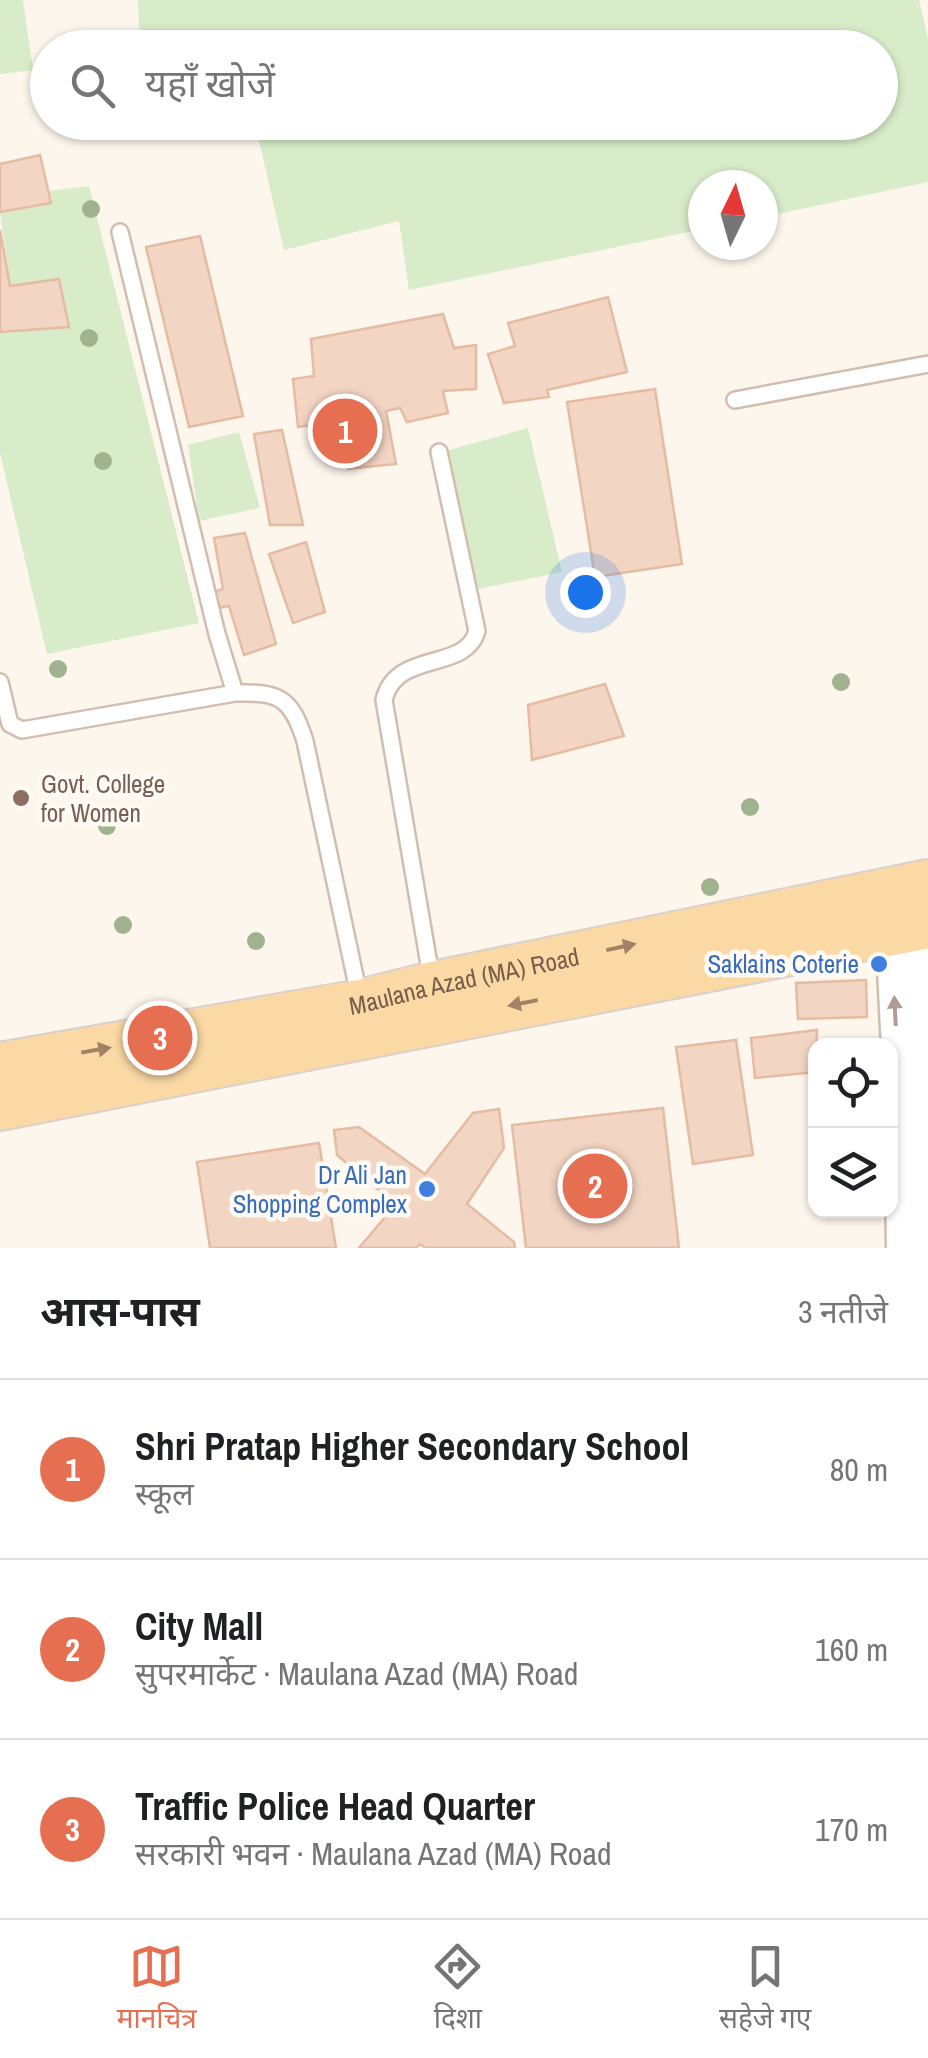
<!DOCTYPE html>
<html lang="hi">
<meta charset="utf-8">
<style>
body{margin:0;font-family:"Archivo Narrow","Noto Sans Devanagari",sans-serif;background:#f6f6f6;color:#202124}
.controls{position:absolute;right:30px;bottom:30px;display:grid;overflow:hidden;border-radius:20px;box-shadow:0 2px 8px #0004}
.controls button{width:90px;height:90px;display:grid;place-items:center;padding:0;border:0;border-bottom:2px solid #e0e0e0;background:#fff;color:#202124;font:50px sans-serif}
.compass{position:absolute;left:688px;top:170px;width:90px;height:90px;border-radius:50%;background:#fff;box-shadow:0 2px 8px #0004;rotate:5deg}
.you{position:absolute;left:585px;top:592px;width:35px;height:35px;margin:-25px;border:8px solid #fff;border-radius:50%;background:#1a73e8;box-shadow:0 0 0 15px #1a73e833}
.badge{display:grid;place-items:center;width:65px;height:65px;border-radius:50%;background:#e76f51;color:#fff;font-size:32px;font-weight:700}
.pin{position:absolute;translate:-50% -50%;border:5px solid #fff;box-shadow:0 2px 10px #0006}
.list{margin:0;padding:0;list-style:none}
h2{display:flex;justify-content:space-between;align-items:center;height:130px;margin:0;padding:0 40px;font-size:42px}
h2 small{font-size:32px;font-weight:400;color:#757577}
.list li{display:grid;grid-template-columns:65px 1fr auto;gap:30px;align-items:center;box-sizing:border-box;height:180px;padding:0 40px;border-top:2px solid #e0e0e0}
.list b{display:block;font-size:38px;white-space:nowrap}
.list p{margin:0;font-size:32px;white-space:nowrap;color:#757577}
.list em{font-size:32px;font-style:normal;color:#757577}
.icon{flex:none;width:55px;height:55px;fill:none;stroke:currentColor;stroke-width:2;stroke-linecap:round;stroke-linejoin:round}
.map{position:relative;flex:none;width:928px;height:1248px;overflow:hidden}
.search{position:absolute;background:#fff;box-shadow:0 2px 8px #0004;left:30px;right:30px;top:30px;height:110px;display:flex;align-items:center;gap:25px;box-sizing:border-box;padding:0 35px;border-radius:55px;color:#757577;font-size:38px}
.sheet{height:670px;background:#fff}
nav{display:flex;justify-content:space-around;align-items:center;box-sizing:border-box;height:140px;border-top:2px solid #e0e0e0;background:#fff;font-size:28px;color:#757577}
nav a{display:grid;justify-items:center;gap:5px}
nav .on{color:#e76f51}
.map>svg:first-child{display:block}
.green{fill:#d8ecc9}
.building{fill:#f3d5c3;stroke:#e6bba3;stroke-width:2.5}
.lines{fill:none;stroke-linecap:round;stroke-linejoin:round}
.lane-casing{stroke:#d1beb0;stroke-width:20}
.street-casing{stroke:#d1beb0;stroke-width:35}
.primary-casing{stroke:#dad1cd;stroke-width:52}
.lane{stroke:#fff;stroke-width:15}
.street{stroke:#fff;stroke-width:30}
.primary{stroke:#fbd9a5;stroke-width:48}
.tree{fill:#a0b28e}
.oneway{fill:#a18267}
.oneway2{fill:#af9d94}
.education-dot{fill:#8d6e63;stroke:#fffaf3;stroke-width:4}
.shop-dot{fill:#3f7fe0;stroke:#fffaf3;stroke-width:4}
.labels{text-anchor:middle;stroke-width:9;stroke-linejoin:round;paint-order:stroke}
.education-label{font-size:25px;fill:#785e54;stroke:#fffaf3;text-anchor:start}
.shop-label{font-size:25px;fill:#366cbe;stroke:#fffaf3;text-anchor:end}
.street-label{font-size:25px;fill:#7a5c4d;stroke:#fffaf3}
</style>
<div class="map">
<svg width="928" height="1248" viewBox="0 0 928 1248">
<rect width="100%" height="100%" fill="#fdf6ec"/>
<path class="green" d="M 0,0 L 23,0 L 33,70 L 0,74 Z
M 138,0 L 919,0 L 928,38 L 928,182 L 763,217 L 763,185 L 703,185 L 703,229 L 409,290 L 399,221 L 284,250 L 255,123 L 880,122 L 880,48 L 140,47 Z
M 89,186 L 199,623 L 47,654 L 0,453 L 0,332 L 69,326 L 59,279 L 10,286 L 0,212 L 50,203 L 48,191 Z
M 528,428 L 562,572 L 473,590 L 442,452 Z
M 239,432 L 260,508 L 199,521 L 188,445 Z"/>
<path class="building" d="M 40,155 L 51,203 L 0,212 L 0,164 Z
M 0,230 L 10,286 L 59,279 L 69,327 L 0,332 Z
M 200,236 L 243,416 L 189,427 L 146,247 Z
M 608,297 L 627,372 L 547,390 L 549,397 L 504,403 L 488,354 L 515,346 L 508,323 Z
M 443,314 L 454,348 L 476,345 L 476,389 L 443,391 L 448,413 L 407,422 L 400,408 L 386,411 L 396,464 L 348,469 L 336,421 L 298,427 L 293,379 L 314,376 L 311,339 Z
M 655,389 L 682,564 L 595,577 L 567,402 Z
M 282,430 L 303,525 L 270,525 L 254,434 Z
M 245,533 L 276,644 L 244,655 L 229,606 L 219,608 L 214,592 L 223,589 L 214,538 Z
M 306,542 L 325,612 L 293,623 L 269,554 Z
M 605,684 L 624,736 L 532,760 L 528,705 Z
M 866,980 L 867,1017 L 798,1019 L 796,983 Z
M 817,1030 L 816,1072 L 755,1078 L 751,1038 Z
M 736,1040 L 753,1155 L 693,1164 L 676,1047 Z
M 663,1108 L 679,1248 L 526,1248 L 512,1125 Z
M 499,1109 L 504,1148 L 467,1204 L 514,1242 L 515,1248 L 426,1248 L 420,1244 L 416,1248 L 359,1248 L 396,1204 L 337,1155 L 334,1130 L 359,1127 L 425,1174 L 473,1113 Z
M 319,1143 L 336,1248 L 210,1248 L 197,1162 Z"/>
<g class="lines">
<g class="lane-casing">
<path id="lane" d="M 120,232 L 217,634 L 235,693
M 735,400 L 928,364
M 0,682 L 10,724 L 22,730 L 235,693 C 279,692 291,697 305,741 L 360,1000
M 432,982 L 384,700 C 396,649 465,673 477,631 L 439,452"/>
</g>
<g class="street-casing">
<path id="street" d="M 917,926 L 927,1248
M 891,931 L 900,1107 L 902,1248"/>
</g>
<g class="primary-casing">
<g id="primary">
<path id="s1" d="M 0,1067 L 361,1004 L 433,986 L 928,884"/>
<path d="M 0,1106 L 928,924"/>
</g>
</g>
<use href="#lane" class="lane"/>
<use href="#street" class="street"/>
<use href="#primary" class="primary"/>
</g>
<g class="tree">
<circle cx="91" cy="209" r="9"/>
<circle cx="89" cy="338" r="9"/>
<circle cx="103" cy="461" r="9"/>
<circle cx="58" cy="669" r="9"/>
<circle cx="841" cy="682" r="9"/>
<circle cx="750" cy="807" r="9"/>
<circle cx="107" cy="826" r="9"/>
<circle cx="710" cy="887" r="9"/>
<circle cx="123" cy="925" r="9"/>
<circle cx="256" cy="941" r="9"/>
</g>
<defs><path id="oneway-solid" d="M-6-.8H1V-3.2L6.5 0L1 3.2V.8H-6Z" transform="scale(2.5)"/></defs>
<g class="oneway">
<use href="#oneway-solid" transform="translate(621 947) rotate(-12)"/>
<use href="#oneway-solid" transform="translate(523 1003) rotate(169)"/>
<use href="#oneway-solid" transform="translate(96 1050) rotate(-10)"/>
</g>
<use class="oneway2" href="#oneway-solid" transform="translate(895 1011) rotate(-93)"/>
<circle class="education-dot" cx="21" cy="798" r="10"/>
<g class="shop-dot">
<circle cx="879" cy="964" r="10"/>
<circle cx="427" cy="1189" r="10"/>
</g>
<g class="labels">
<g class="education-label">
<text x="41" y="793">Govt. College<tspan x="41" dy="29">for Women</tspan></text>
</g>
<g class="shop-label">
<text x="859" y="973">Saklains Coterie</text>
<text x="407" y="1184">Dr Ali Jan<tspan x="407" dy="29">Shopping Complex</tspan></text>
</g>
<g class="street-label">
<text dy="9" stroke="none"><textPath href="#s1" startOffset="472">Maulana Azad (MA) Road</textPath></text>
</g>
</g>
</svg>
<div class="controls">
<button><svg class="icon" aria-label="locate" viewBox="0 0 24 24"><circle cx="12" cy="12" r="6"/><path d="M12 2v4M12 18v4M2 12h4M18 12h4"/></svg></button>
<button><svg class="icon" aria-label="layers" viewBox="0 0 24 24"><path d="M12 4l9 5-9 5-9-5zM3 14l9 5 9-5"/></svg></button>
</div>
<svg class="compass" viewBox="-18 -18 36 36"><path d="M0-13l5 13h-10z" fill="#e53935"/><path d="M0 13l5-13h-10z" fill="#757577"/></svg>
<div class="you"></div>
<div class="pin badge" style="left:345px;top:431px">1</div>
<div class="pin badge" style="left:595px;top:1186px">2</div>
<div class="pin badge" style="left:160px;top:1038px">3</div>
<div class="search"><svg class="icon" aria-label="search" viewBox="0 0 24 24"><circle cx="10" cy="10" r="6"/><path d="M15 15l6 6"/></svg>यहाँ खोजें</div>
</div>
<section class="sheet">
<h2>आस-पास<small>3 नतीजे</small></h2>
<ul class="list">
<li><span class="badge">1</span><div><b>Shri Pratap Higher Secondary School</b><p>स्कूल</p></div><em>80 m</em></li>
<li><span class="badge">2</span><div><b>City Mall</b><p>सुपरमार्केट · Maulana Azad (MA) Road</p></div><em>160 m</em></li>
<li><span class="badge">3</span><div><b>Traffic Police Head Quarter</b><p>सरकारी भवन · Maulana Azad (MA) Road</p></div><em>170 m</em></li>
</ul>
</section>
<nav>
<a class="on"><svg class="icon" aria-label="map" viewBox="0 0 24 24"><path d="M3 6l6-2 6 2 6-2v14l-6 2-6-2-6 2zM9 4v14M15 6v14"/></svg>मानचित्र</a>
<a><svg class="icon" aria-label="directions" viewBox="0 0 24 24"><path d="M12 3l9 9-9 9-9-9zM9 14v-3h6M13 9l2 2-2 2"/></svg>दिशा</a>
<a><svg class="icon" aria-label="saved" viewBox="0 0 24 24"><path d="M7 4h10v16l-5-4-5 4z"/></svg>सहेजे गए</a>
</nav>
